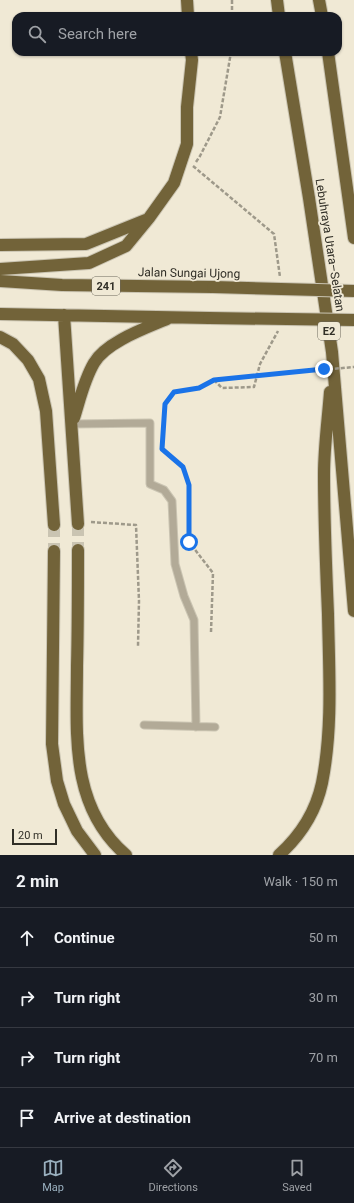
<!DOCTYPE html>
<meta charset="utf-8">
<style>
body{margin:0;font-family:Roboto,sans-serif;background:#242831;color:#f1f3f6}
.scale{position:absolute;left:12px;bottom:10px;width:45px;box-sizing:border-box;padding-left:4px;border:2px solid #312f27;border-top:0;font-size:11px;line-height:14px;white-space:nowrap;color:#312f27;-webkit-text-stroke:3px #f0e9d5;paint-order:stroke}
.stop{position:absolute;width:12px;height:12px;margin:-9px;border:3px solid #1a73e8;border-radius:50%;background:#fff}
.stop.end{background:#1a73e8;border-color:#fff;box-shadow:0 1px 4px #0008}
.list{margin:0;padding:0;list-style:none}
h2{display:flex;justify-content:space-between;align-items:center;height:52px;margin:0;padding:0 16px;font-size:17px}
h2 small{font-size:13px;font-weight:400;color:#9ea1a6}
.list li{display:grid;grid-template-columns:26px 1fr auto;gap:12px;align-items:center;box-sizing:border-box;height:60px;padding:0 16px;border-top:1px solid #363941}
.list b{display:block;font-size:15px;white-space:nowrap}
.list em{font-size:13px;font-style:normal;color:#9ea1a6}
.icon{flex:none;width:22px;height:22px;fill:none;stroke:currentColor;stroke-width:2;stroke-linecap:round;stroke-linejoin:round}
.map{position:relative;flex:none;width:354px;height:855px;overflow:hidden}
.search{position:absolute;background:#171b24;box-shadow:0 1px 3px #0004;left:12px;right:12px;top:12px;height:44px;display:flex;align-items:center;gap:10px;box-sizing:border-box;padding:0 14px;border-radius:12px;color:#9ea1a6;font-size:15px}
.sheet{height:292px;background:#171b24}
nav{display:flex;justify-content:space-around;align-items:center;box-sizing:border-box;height:56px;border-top:1px solid #363941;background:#171b24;font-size:11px;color:#9ea1a6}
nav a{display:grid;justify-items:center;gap:2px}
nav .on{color:#9ab0bf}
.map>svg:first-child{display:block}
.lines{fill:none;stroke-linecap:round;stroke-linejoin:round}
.highway-tunnel{stroke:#cac4b2;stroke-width:12;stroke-dasharray:12 6;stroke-linecap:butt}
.lane-casing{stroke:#cac4b2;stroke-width:9}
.highway-casing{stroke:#cac4b2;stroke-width:14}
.path{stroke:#9e998a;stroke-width:2.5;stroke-dasharray:4 2;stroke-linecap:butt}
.lane{stroke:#b2aa97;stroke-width:7}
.highway{stroke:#726339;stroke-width:12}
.highway-bridge-casing{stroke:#cac4b2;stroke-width:14;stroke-linecap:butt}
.path-bridge{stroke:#9e998a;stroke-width:2.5;stroke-dasharray:4 2;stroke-linecap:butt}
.highway-bridge{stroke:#726339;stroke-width:12}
.route{stroke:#1a73e8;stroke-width:5}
.labels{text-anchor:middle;stroke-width:3.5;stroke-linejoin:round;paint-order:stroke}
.shield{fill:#f0e9d5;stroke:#6a675b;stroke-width:1}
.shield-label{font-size:11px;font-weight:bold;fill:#312f27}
.street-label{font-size:12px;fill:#312f27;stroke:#f0e9d5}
</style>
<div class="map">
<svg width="354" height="855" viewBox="0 0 354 855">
<rect width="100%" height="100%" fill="#f0e9d5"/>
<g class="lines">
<path class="highway-tunnel" d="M 78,524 L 78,550
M 54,525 L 54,551"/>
<g class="lane-casing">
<path id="lane" d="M 72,424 L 150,423 L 150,484 L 164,490 L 172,501 L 175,564 L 184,596 L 194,620 L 196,727
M 144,725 L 215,727"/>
</g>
<g class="highway-casing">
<path id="highway" d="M 187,0 L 188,16
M 277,0 L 279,16
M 319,0 L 322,16
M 285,52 L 309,198 L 332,352 L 354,611
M 328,52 L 354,238
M 0,245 L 86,244 L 148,219
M 0,269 L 89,263 L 126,246 L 149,218 L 174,183 L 187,144 L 187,107 L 192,60 L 191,52
M 0,281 L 62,285 L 213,287
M 0,314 L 209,318
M 64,315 L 78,524
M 0,337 L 13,344 L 28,360 L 39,379 L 46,411 L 54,525
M 74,418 C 80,399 84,380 94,363 C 106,342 146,328 167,319
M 78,550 C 78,589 78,627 77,666 C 77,733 69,806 126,855
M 54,551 L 52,744 L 57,781 L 64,804 L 77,831 L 95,855
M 279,855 C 300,836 316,811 322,783 C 333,728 329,670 328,614 C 326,567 324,521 324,474 C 324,447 328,419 330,392"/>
</g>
<path class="path" d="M 232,16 L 232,0
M 196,162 L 200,156 L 220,117 L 231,52
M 193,166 L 274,234 L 280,277
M 214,380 L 222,388 L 254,387 L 260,364 L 278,331
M 91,522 L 136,525 L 139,601 L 138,646
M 211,632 L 213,573 L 189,542 L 189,485 L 183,467 L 162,449 L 165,404 L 174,392 L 199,388 L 214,380 L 287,373"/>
<use href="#lane" class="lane"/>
<use href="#highway" class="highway"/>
<g class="highway-bridge-casing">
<path id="highway-bridge" d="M 213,287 L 354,291
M 209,318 L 354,320"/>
</g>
<path class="path-bridge" d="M 287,373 L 354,367"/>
<use href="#highway-bridge" class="highway-bridge"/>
</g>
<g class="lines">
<path class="route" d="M 189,542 L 189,485 L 183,467 L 162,449 L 165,404 L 174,392 L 199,388 L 214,380 L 324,369"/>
</g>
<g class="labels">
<g class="shield">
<rect x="92" y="277" width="28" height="18" rx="3"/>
<rect x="318" y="322" width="22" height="18" rx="3"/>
</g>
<g class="shield-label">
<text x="106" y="290">241</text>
<text x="329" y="335">E2</text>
</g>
<g class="street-label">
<text transform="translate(330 245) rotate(81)" y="4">Lebuhraya Utara–Selatan</text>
<text transform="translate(189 273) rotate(1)" y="4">Jalan Sungai Ujong</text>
</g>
</g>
</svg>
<div class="scale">20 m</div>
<div class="stop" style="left:189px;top:542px"></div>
<div class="stop end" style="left:324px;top:369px"></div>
<div class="search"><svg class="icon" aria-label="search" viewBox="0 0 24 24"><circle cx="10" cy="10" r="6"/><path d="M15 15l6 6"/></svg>Search here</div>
</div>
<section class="sheet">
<h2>2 min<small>Walk · 150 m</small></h2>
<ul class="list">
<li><svg class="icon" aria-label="ahead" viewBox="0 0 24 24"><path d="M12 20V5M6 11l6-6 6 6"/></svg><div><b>Continue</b></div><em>50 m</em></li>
<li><svg class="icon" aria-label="right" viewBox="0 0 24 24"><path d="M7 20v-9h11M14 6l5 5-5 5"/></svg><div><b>Turn right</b></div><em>30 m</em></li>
<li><svg class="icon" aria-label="right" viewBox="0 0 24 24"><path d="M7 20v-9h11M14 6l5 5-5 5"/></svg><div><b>Turn right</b></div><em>70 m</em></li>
<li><svg class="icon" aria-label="arrive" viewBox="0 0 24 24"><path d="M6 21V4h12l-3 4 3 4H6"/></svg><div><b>Arrive at destination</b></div></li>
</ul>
</section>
<nav>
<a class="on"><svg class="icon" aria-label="map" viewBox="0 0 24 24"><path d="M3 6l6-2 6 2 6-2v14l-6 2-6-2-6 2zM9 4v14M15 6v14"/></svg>Map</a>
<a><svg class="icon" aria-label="directions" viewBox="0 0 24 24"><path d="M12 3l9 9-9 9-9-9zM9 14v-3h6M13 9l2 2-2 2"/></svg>Directions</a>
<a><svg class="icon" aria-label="saved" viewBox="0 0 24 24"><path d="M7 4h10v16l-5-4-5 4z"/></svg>Saved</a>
</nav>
